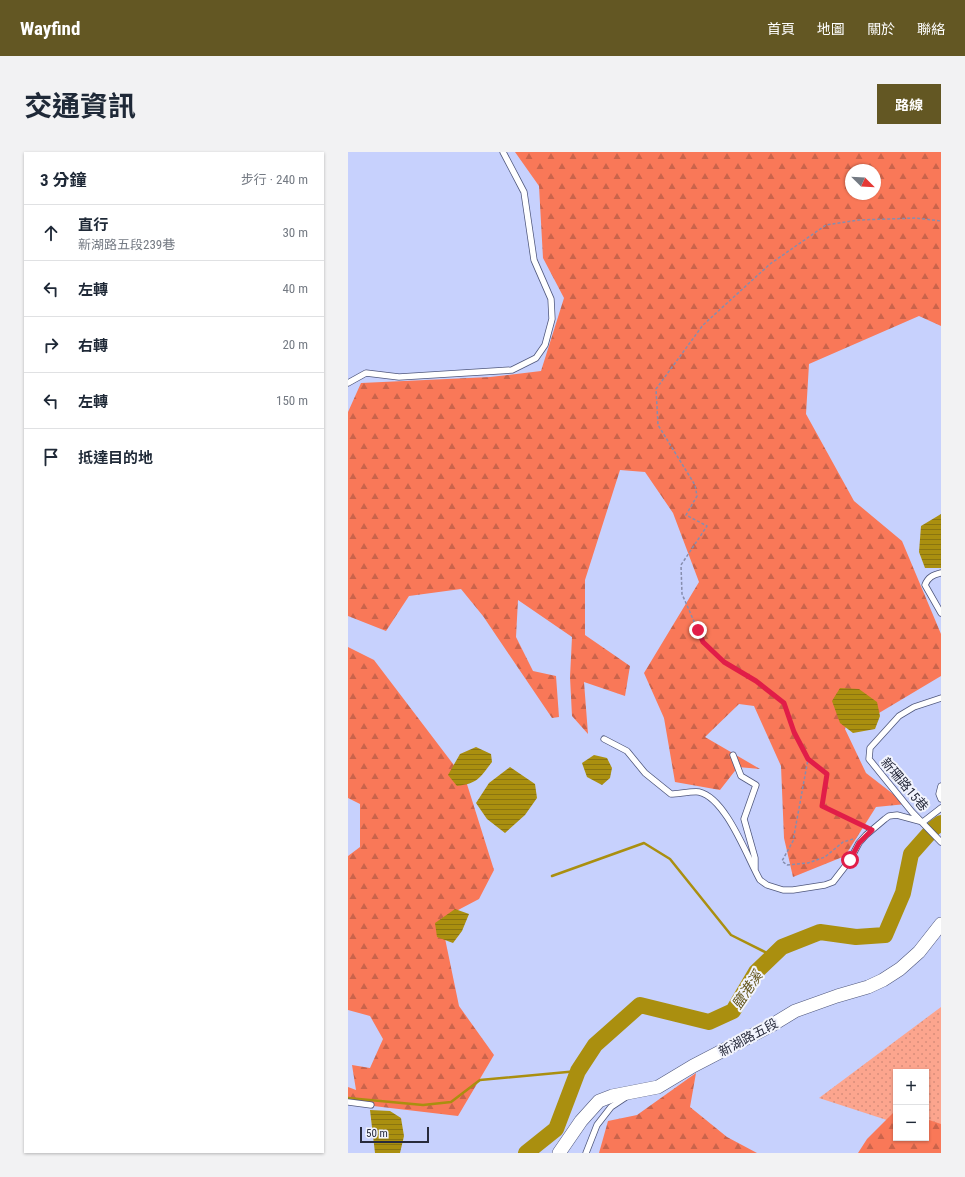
<!DOCTYPE html>
<html lang="zh-TW">
<meta charset="utf-8">
<style>
body{margin:0;font-family:"Roboto Condensed","Noto Sans TC",sans-serif;background:#f2f2f3;color:#1f2937}
.controls{position:absolute;right:12px;bottom:12px;display:grid;overflow:hidden;border-radius:0px;box-shadow:0 1px 3px #0004}
.controls button{width:36px;height:36px;display:grid;place-items:center;padding:0;border:0;border-bottom:1px solid #e0e1e3;background:#fff;color:#1f2937;font:20px sans-serif}
.compass{position:absolute;left:497px;top:12px;width:36px;height:36px;border-radius:50%;background:#fff;box-shadow:0 1px 3px #0004;rotate:114deg}
.scale{position:absolute;left:12px;bottom:10px;width:69px;box-sizing:border-box;padding-left:4px;border:2px solid #282b3c;border-top:0;font-size:11px;line-height:14px;white-space:nowrap;color:#282b3c;-webkit-text-stroke:3px #f2f4fd;paint-order:stroke}
.stop{position:absolute;width:12px;height:12px;margin:-9px;border:3px solid #e11d48;border-radius:50%;background:#fff}
.stop.end{background:#e11d48;border-color:#fff;box-shadow:0 1px 4px #0008}
.list{margin:0;padding:0;list-style:none}
h2{display:flex;justify-content:space-between;align-items:center;height:52px;margin:0;padding:0 16px;font-size:17px}
h2 small{font-size:13px;font-weight:400;color:#747a83}
.list li{display:grid;grid-template-columns:26px 1fr auto;gap:12px;align-items:center;box-sizing:border-box;height:56px;padding:0 16px;border-top:1px solid #e0e1e3}
.list b{display:block;font-size:15px;white-space:nowrap}
.list p{margin:0;font-size:13px;white-space:nowrap;color:#747a83}
.list em{font-size:13px;font-style:normal;color:#747a83}
.icon{flex:none;width:22px;height:22px;fill:none;stroke:currentColor;stroke-width:2;stroke-linecap:round;stroke-linejoin:round}
.map{position:relative;flex:none;width:593px;height:1001px;overflow:hidden;border-radius:0px}
header{display:flex;align-items:center;gap:24px;box-sizing:border-box;height:56px;padding:0 20px;background:#635723;color:#fff}
header strong{font-size:19px}
nav{display:flex;gap:22px;margin-inline-start:auto;font-size:14px}
.intro{display:flex;align-items:center;justify-content:space-between;box-sizing:border-box;height:96px;padding:0 24px}
h1{margin:0;font-size:28px}
.button{padding:10px 18px;border-radius:0px;background:#635723;color:#fff;font-size:14px;font-weight:700}
main{display:flex;gap:24px;padding:0 24px}
aside{flex:1;background:#fff;border-radius:0px;box-shadow:0 1px 3px #0004}
.map>svg:first-child{display:block}
.grass{fill:url(#grass-dots)}
.forest{fill:url(#forest-firs);fill-rule:evenodd}
.water{fill:url(#water-rules)}
.lines{fill:none;stroke-linecap:round;stroke-linejoin:round}
.stream{stroke:#aa8f0f;stroke-width:2.5}
.river{stroke:#aa8f0f;stroke-width:16}
.service-casing{stroke:#4f577c;stroke-width:7}
.tertiary-casing{stroke:#4f577c;stroke-width:14}
.path{stroke:#868dae;stroke-width:1.5;stroke-dasharray:3 2;stroke-linecap:butt}
.service{stroke:#fff;stroke-width:5.5}
.tertiary{stroke:#fff;stroke-width:13}
.route{stroke:#e11d48;stroke-width:5}
.labels{text-anchor:middle;stroke-width:4;stroke-linejoin:round;paint-order:stroke}
.street-label{font-size:13px;fill:#282b3c;stroke:#f2f4fd}
.water-label{font-size:14px;font-style:italic;fill:#64561c;stroke:#f2f4fd}
</style>
<header>
<strong>Wayfind</strong>
<nav><a>首頁</a><a>地圖</a><a>關於</a><a>聯絡</a></nav>
</header>
<div class="intro"><h1>交通資訊</h1><a class="button">路線</a></div>
<main>
<aside>
<h2>3 分鐘<small>步行 · 240 m</small></h2>
<ul class="list">
<li><svg class="icon" aria-label="ahead" viewBox="0 0 24 24"><path d="M12 20V5M6 11l6-6 6 6"/></svg><div><b>直行</b><p>新湖路五段239巷</p></div><em>30 m</em></li>
<li><svg class="icon" aria-label="left" viewBox="0 0 24 24"><path d="M17 20v-9H6M10 6l-5 5 5 5"/></svg><div><b>左轉</b></div><em>40 m</em></li>
<li><svg class="icon" aria-label="right" viewBox="0 0 24 24"><path d="M7 20v-9h11M14 6l5 5-5 5"/></svg><div><b>右轉</b></div><em>20 m</em></li>
<li><svg class="icon" aria-label="left" viewBox="0 0 24 24"><path d="M17 20v-9H6M10 6l-5 5 5 5"/></svg><div><b>左轉</b></div><em>150 m</em></li>
<li><svg class="icon" aria-label="arrive" viewBox="0 0 24 24"><path d="M6 21V4h12l-3 4 3 4H6"/></svg><div><b>抵達目的地</b></div></li>
</ul>
</aside>
<div class="map">
<svg width="593" height="1001" viewBox="0 0 593 1001">
<defs>
<pattern id="grass-dots" width="8" height="8" patternUnits="userSpaceOnUse"><rect width="8" height="8" fill="#fca58e"/><path d="M2 2h.1M6 6h.1" fill="none" stroke="#d88e7b" stroke-width="1.8" stroke-linecap="round"/></pattern>
<pattern id="forest-firs" width="22" height="20" patternUnits="userSpaceOnUse"><rect width="22" height="20" fill="#f97858"/><path d="M5 1l3.5 6h-7zM16 11l3.5 6h-7z" fill="#ca634a"/></pattern>
<pattern id="water-rules" width="6" height="5" patternUnits="userSpaceOnUse"><rect width="6" height="5" fill="#aa8f0f"/><path d="M0 2.5h6" fill="none" stroke="#8a7510"/></pattern>
</defs>
<rect width="100%" height="100%" fill="#c7d1fd"/>
<path class="grass" d="M 593,855 L 593,985 L 578,981 L 578,920 L 548,920 L 548,971 L 471,946 Z"/>
<path class="forest" d="M 167,0 L 593,0 L 593,174 L 571,164 L 461,212 L 458,262 L 506,349 L 554,389 L 593,482 L 593,524 L 531,561 L 506,554 L 497,577 L 518,621 L 558,652 L 528,655 L 497,704 L 445,725 L 436,686 L 433,614 L 406,554 L 391,552 L 357,585 L 412,617 L 390,615 L 372,638 L 327,630 L 316,566 L 296,521 L 351,430 L 325,361 L 297,320 L 272,318 L 237,428 L 237,483 L 282,514 L 277,544 L 236,530 L 240,582 L 224,564 L 222,525 L 224,485 L 170,448 L 168,485 L 185,519 L 208,524 L 211,565 L 204,566 L 135,464 L 113,437 L 61,444 L 38,479 L 0,464 L 0,260 L 13,231 L 142,225 L 193,219 L 216,146 L 195,106 L 191,34 ZM 503,18 L 527,18 L 527,42 L 503,42 Z
M 0,495 L 26,508 L 118,629 L 146,718 L 131,747 L 93,767 L 111,854 L 146,903 L 110,964 L 0,951 L 0,935 L 8,938 L 4,913 L 22,916 L 35,887 L 22,864 L 0,858 L 0,704 L 12,695 L 12,652 L 0,646 Z
M 348,921 L 342,955 L 379,985 L 409,1001 L 251,1001 L 260,969 L 289,963 Z
M 548,958 L 548,986 L 578,986 L 578,967 L 593,972 L 593,1001 L 510,1001 L 519,987 Z"/>
<path class="water" d="M 593,362 L 593,416 L 577,416 L 571,400 L 573,374 Z
M 492,536 L 511,537 L 529,550 L 532,564 L 527,577 L 505,581 L 492,571 L 484,549 Z
M 128,595 L 143,602 L 144,610 C 131,627 130,631 109,634 L 100,623 L 112,602 Z
M 246,603 L 259,606 L 264,616 L 262,626 L 254,633 L 239,625 L 234,611 Z
M 162,615 L 187,632 L 189,646 L 177,663 L 157,681 L 139,667 L 128,651 L 141,631 Z
M 107,757 L 121,762 L 114,779 L 105,791 L 89,785 L 87,771 Z
M 22,958 L 42,959 L 53,966 L 56,984 L 52,1001 L 27,1001 Z"/>
<g class="lines">
<path class="stream" d="M 204,724 L 296,691 L 322,707 L 383,783 L 425,804
M 0,946 L 75,953 L 103,950 L 132,928 L 230,919"/>
<path class="river" d="M 178,1001 L 208,977 L 230,919 L 247,893 L 292,853 L 361,870 L 385,859 L 408,820 L 434,795 L 472,780 L 508,785 L 537,783 L 555,741 L 563,702 L 586,676 L 593,671"/>
<g class="service-casing">
<path id="service" d="M 0,231 L 18,221 L 51,225 L 164,218 L 188,206 L 197,193 L 204,167 L 203,147 L 186,108 L 176,40 L 155,0
M 593,421 C 585,423 580,425 577,433 L 593,461
M 593,546 L 566,555 L 551,564 L 522,596 L 521,607 L 564,660 L 593,690
M 256,587 L 279,599 L 297,621 L 323,642 C 330,642 344,639 351,640 C 378,646 399,705 412,728 L 419,733 L 435,738 L 445,738 L 477,733 L 485,730 L 502,708 L 511,691 L 518,683 L 537,667 L 541,664 L 549,663 L 575,670 L 593,656
M 385,603 L 393,624 L 408,633 L 396,667 L 407,706 L 407,718
M 593,634 L 591,642 L 593,647
M 0,950 L 23,953
M 238,1001 L 249,973 L 263,955 L 278,945"/>
</g>
<g class="tertiary-casing">
<path id="tertiary" d="M 211,1001 L 233,969 L 251,949 L 264,944 L 310,935 L 345,914 L 424,873 L 447,859 L 489,844 L 520,835 L 535,828 L 552,817 L 571,800 L 593,772"/>
</g>
<path class="path" d="M 460,607 L 479,622 L 474,654 L 516,675
M 505,687 L 495,690 L 477,705 L 460,711 L 439,713 L 434,709 L 445,689 L 460,607 L 446,580 L 436,551 L 408,529 L 376,510 L 355,490 L 334,442 L 333,413 L 359,374 L 338,363 L 349,344 L 347,333 L 310,273 L 308,237 L 355,173 L 422,112 L 478,73 L 511,68 L 568,66 L 593,69"/>
<use href="#service" class="service"/>
<use href="#tertiary" class="tertiary"/>
</g>
<g class="lines">
<path class="route" d="M 350,478 L 355,490 L 376,510 L 408,529 L 436,551 L 446,580 L 460,607 L 479,622 L 474,654 L 524,678 L 511,691 L 502,708"/>
</g>
<g class="labels">
<g class="street-label">
<text transform="translate(557 632) rotate(50)" y="5">新珊路15巷</text>
<text transform="translate(400 885) rotate(-28)" y="5">新湖路五段</text>
</g>
<g class="water-label">
<text transform="translate(399 838) rotate(-56)" y="5">鹽港溪</text>
</g>
</g>
</svg>
<div class="controls">
<button>+</button>
<button>−</button>
</div>
<svg class="compass" viewBox="-18 -18 36 36"><path d="M0-13l5 13h-10z" fill="#e53935"/><path d="M0 13l5-13h-10z" fill="#747a83"/></svg>
<div class="scale">50 m</div>
<div class="stop" style="left:502px;top:708px"></div>
<div class="stop end" style="left:350px;top:478px"></div>
</div>
</main>
